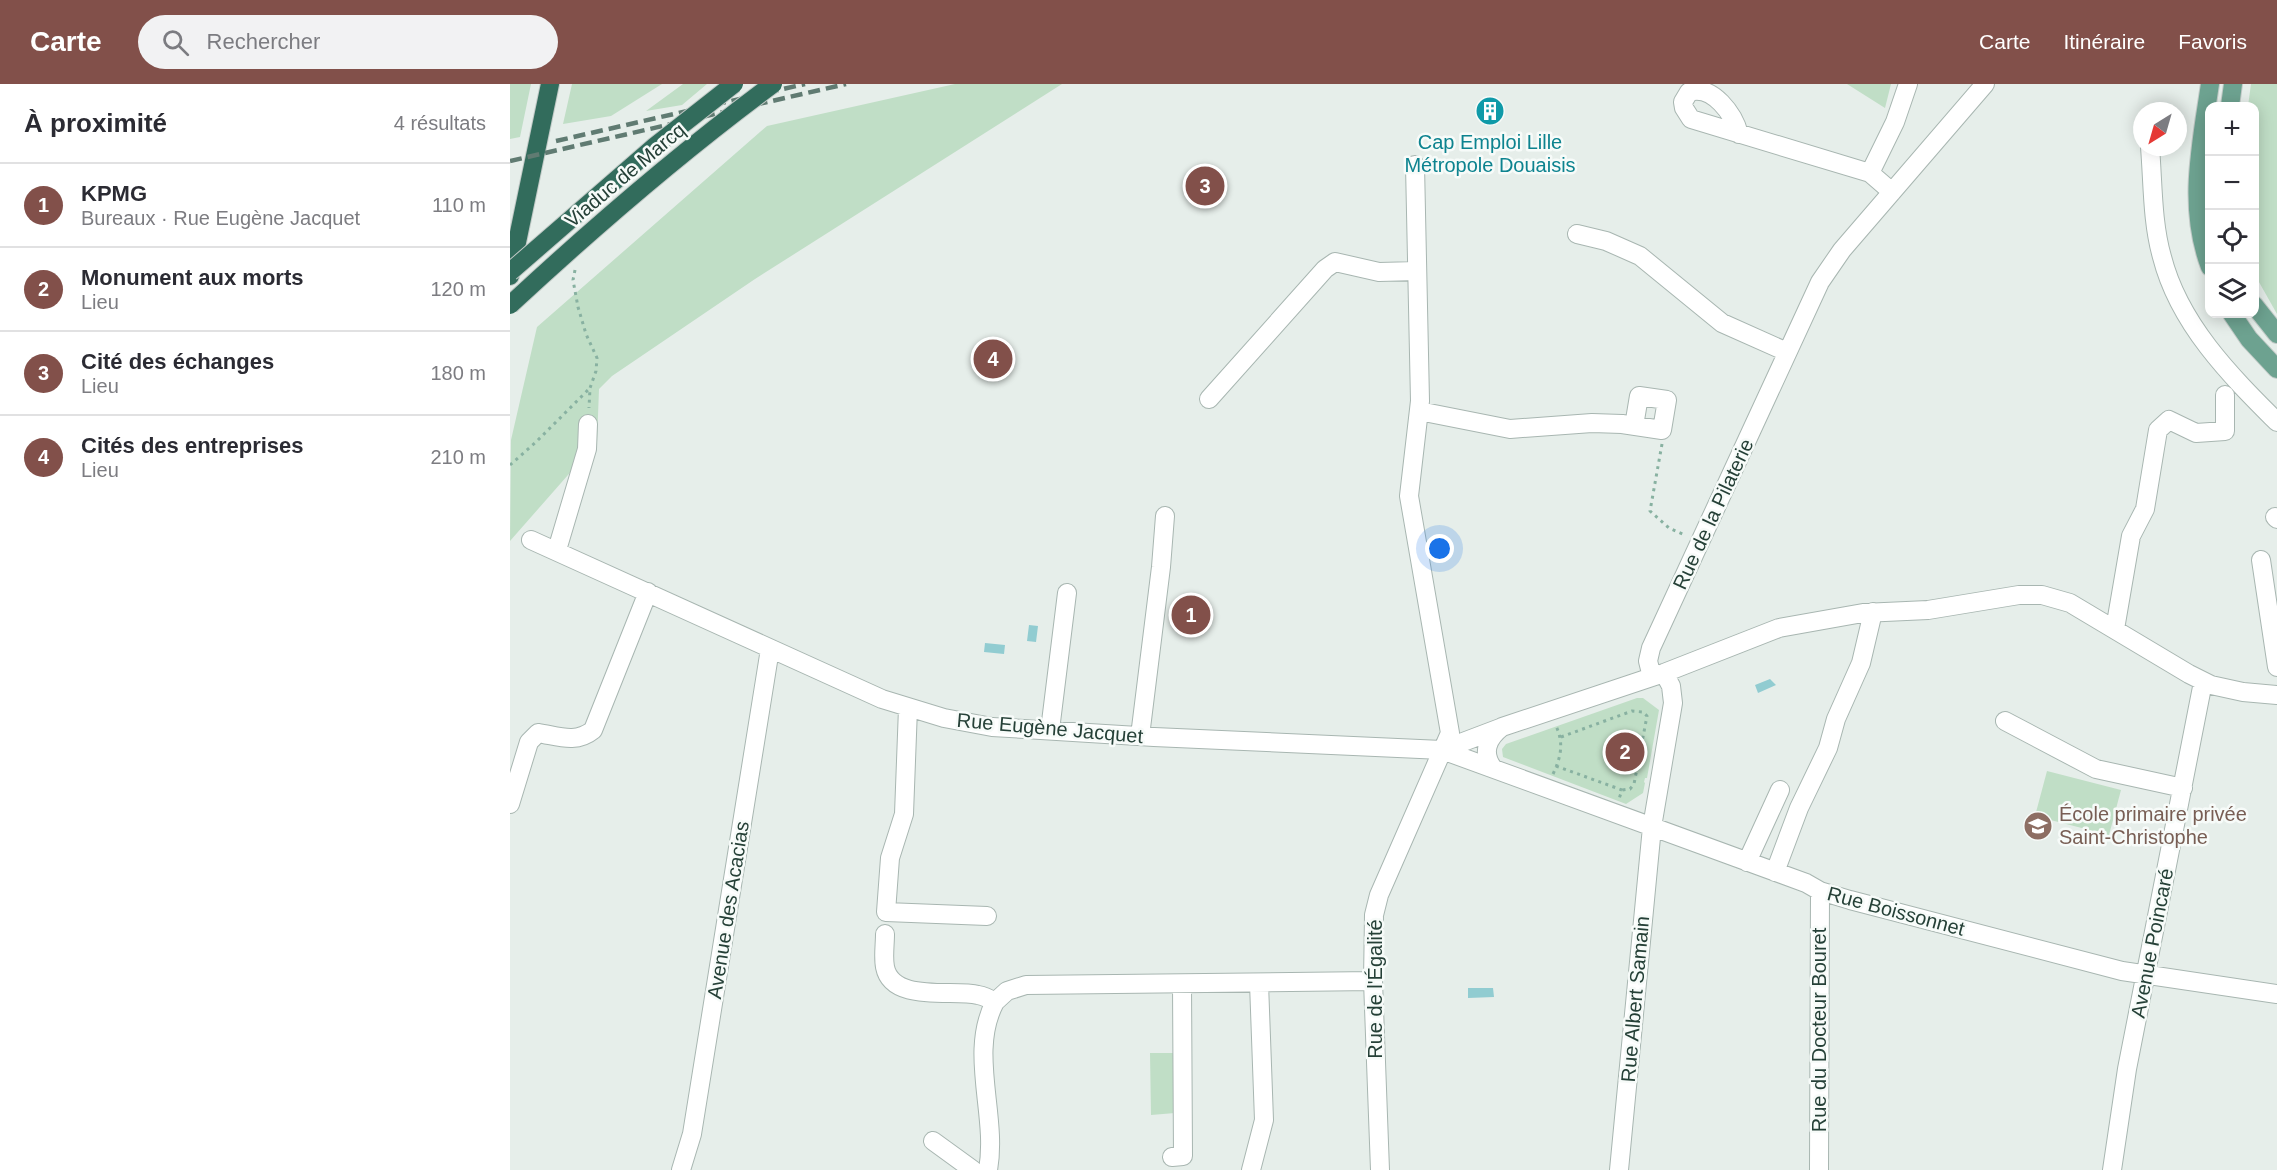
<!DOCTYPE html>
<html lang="fr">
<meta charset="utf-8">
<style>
body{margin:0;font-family:Arial,sans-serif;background:#f2f2f3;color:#2b2b33}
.controls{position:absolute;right:18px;top:18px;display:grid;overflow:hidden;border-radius:12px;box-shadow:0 3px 15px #0003}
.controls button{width:54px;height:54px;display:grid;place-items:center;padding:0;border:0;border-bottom:2px solid #e1e1e2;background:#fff;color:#2b2b33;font:30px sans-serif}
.compass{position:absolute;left:1623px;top:18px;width:54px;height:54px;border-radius:50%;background:#fff;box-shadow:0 3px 15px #0003;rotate:217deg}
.you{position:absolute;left:930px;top:465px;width:21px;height:21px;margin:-15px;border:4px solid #fff;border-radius:50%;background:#1a73e8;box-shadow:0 0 0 9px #1a73e833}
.badge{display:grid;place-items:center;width:39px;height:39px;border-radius:50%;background:#82504a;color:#fff;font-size:20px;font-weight:700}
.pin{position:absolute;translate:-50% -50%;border:3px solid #fff;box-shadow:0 2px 6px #0006}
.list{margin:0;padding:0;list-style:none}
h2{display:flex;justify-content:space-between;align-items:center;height:78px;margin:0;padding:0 24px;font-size:26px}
h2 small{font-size:20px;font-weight:400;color:#7c7c81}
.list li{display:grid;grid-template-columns:39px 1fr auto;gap:18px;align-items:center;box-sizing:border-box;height:84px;padding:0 24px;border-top:2px solid #e1e1e2}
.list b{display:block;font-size:22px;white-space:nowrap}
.list p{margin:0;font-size:20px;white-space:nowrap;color:#7c7c81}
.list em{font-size:20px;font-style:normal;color:#7c7c81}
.icon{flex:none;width:33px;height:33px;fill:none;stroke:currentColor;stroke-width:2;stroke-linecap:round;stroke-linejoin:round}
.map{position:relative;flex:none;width:1767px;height:1086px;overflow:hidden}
header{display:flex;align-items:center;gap:36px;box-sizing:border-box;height:84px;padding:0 30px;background:#82504a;color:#fff}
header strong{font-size:28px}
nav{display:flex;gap:33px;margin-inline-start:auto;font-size:21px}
.search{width:420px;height:54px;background:#f2f2f3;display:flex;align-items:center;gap:15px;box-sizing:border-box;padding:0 21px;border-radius:33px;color:#7c7c81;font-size:22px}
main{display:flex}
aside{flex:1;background:#fff}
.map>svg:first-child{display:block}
.green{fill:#c0dec6}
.water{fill:#91ccd1}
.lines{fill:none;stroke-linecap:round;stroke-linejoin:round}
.minor-casing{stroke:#a8b6b1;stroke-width:20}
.major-casing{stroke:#c2cac7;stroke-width:20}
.highway-casing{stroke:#c2cac7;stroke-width:20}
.path{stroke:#88b1a1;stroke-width:3;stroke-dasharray:3 4.5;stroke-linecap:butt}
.minor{stroke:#fff;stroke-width:18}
.major{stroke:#6da290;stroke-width:18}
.highway{stroke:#326c5c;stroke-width:18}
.rail{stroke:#607b72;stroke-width:4.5;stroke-dasharray:12 6;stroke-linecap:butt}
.highway-bridge-casing{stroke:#c2cac7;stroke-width:20;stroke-linecap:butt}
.highway-bridge{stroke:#326c5c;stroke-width:18}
.labels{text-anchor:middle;stroke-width:5;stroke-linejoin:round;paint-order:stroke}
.culture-label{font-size:20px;fill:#0d838f;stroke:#f7fbf9}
.street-label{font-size:20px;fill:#254037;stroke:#f7fbf9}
.education-label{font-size:20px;fill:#785e54;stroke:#f7fbf9;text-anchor:start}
</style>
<header>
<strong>Carte</strong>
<div class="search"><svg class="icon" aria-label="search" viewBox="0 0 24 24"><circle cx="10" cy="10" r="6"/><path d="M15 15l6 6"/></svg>Rechercher</div>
<nav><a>Carte</a><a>Itinéraire</a><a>Favoris</a></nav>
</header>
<main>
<aside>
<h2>À proximité<small>4 résultats</small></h2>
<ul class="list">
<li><span class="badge">1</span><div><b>KPMG</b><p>Bureaux · Rue Eugène Jacquet</p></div><em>110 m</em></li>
<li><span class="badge">2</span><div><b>Monument aux morts</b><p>Lieu</p></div><em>120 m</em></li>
<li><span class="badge">3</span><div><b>Cité des échanges</b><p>Lieu</p></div><em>180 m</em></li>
<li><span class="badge">4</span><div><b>Cités des entreprises</b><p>Lieu</p></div><em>210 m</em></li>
</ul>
</aside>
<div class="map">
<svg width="1767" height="1086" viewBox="0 0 1767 1086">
<rect width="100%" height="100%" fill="#e6eeea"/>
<path class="green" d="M 0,0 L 21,0 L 10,53 L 0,55 Z
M 62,0 L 152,0 L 101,32 L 53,40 Z
M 173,0 L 197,0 L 172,21 L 136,27 Z
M 445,0 L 552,0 L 245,195 L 102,292 L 89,305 L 87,358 L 0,457 L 1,356 L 27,243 L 257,42 Z
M 1337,0 L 1381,0 L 1375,24 Z
M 1741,0 L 1767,0 L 1767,230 L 1745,191 L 1744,22 L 1738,22 Z
M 1127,614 L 1133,614 L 1149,626 L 1137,694 L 1135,694 L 1134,698 L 1135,699 L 1133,709 L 1116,720 L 993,673 L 992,665 L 996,660 Z
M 1537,687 L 1611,706 L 1599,751 L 1525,732 Z
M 640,969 L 667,969 L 665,1029 L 641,1031 Z"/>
<path class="water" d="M 519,541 L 528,542 L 526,558 L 517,557 Z
M 475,559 L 495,561 L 494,570 L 474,568 Z
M 1260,595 L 1266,601 L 1248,609 L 1245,601 Z
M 958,904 L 983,904 L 984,913 L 958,914 Z"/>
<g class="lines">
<g class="minor-casing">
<path id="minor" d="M 1229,50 C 1224,31 1203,0 1179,8 L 1173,18 L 1174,24 L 1181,35 L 1360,89 L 1382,108
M 1640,63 C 1643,99 1642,138 1652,173 C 1669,240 1720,291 1767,338
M 1360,89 L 1385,38 L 1398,0
M 1067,150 L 1096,157 L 1130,172 L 1212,239 L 1277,268
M 699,315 L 815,185 L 825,178 L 869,188 L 907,187
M 909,327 L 1000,345 L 1082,339 L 1112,340 L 1152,346 L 1157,316 L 1129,312 L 1124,342
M 1765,433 L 1767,435
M 21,456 L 372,615 L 434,634 L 482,643 L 644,653 L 932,666 L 1296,799 L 1310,807 L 1340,816 L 1612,887 L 1767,910
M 47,466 L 77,365 L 78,340
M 1751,476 L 1767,583
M 1605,545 L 1621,452 L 1635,425 L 1648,346 L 1659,336 L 1686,349 L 1715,347 L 1715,311
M 1142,593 L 1138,577 L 1141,564 L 1310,198 L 1332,166 L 1475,0
M 398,624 L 394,730 L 380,774 L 376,828 L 477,832
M 1495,637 L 1586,685 L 1673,704
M 540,646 L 557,509
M 630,652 L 651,483 L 655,432
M 932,666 L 990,644
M 983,684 C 971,668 978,654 992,643 L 1154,589 L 1269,544 L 1353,529 L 1418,526 L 1509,511 L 1532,511 L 1560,519 L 1679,590 L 1701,601 L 1733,608 L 1767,611
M 0,720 L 19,658 L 28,649 C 48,652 66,660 83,646 L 138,508
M 1237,778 L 1270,706
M 1265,788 L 1289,724 L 1318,664 L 1326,635 L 1351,579 L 1363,528
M 375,850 C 375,861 373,873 375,883 C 382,919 443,905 468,911 C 474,912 480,915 485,918 L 497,907 L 516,901 L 863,897
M 423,1057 L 463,1086
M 662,1073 L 673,1072 L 672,900
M 171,1086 L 182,1050 L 260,565
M 478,1086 C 488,1031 458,969 485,918
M 741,1086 L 754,1036 L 749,899
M 870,1086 L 863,897 L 864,831 L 869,811 L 940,649 L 899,412 L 910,317 L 905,81
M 1109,1086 L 1142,743 L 1163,619 L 1161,602 L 1154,589
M 1309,1086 L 1310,807
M 1602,1086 L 1617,985 L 1693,598"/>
</g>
<g class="major-casing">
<path id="major" d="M 1720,22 L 1723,0
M 1700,183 C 1677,123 1691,61 1700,0
M 1744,221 L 1767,250
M 1722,230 L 1739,255 L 1767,285"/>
</g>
<g class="highway-casing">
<path id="highway" d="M 0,192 L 40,0"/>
</g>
<path class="path" d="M 65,186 L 63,196 L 68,223 L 76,250 L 87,274 L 86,287 L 80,304 L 79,324
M 1152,360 L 1140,427 L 1159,444 L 1175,451
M 0,381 L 27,357 L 79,305
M 1051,653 L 1122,627 L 1133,628 L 1137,632 L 1124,700 L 1120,705 L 1112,706
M 1046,682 L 1112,706 L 1109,715
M 1043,690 C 1051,673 1054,659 1046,642"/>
<use href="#minor" class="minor"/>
<use href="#major" class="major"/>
<use href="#highway" class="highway"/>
<path class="rail" d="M 46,57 L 295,0
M 0,77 L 336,0"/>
<g class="highway-bridge-casing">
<path id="highway-bridge" d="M 0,188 L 145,62 L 224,0
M 0,221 C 84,143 171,68 263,0"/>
</g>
<use href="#highway-bridge" class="highway-bridge"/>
</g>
<defs>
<g id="building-disc" transform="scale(1.5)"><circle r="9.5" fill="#0f9aa8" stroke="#f7fbf9"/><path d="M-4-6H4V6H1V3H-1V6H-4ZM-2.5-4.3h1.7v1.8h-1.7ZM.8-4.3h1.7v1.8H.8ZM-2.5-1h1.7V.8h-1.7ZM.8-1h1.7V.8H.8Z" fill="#fff"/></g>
<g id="school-disc" transform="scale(1.5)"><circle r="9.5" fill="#8d6e63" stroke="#f7fbf9"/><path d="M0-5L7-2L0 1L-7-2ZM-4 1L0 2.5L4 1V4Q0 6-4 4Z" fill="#fff"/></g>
</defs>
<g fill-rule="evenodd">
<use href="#building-disc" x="980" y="27"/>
<use href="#school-disc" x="1528" y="742"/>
</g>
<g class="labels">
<g class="culture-label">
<text x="980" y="65">Cap Emploi Lille<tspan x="980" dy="23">Métropole Douaisis</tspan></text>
</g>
<g class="street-label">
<text transform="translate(115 91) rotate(-40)" y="7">Viaduc de Marcq</text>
<text transform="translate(1203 430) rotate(-65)" y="7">Rue de la Pilaterie</text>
<text transform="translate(540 644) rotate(5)" y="7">Rue Eugène Jacquet</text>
<text transform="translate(218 826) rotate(-81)" y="7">Avenue des Acacias</text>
<text transform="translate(1386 827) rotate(15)" y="7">Rue Boissonnet</text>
<text transform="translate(1642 859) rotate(-79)" y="7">Avenue Poincaré</text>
<text transform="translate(865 905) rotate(-90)" y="7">Rue de l'Égalité</text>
<text transform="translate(1125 915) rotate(-85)" y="7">Rue Albert Samain</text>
<text transform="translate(1309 946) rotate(-90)" y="7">Rue du Docteur Bouret</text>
</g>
<g class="education-label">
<text x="1549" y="737">École primaire privée<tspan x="1549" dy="23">Saint-Christophe</tspan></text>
</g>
</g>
</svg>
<div class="controls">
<button>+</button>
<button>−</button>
<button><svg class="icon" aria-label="locate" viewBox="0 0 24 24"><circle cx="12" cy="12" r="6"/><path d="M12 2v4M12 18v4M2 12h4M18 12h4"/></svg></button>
<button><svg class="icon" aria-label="layers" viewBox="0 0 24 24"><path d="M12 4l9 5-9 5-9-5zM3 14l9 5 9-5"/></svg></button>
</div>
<svg class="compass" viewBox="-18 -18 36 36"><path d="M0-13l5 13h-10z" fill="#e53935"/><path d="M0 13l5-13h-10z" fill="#7c7c81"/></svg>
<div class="you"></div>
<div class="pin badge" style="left:681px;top:531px">1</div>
<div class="pin badge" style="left:1115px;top:668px">2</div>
<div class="pin badge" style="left:695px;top:102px">3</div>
<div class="pin badge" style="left:483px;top:275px">4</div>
</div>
</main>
